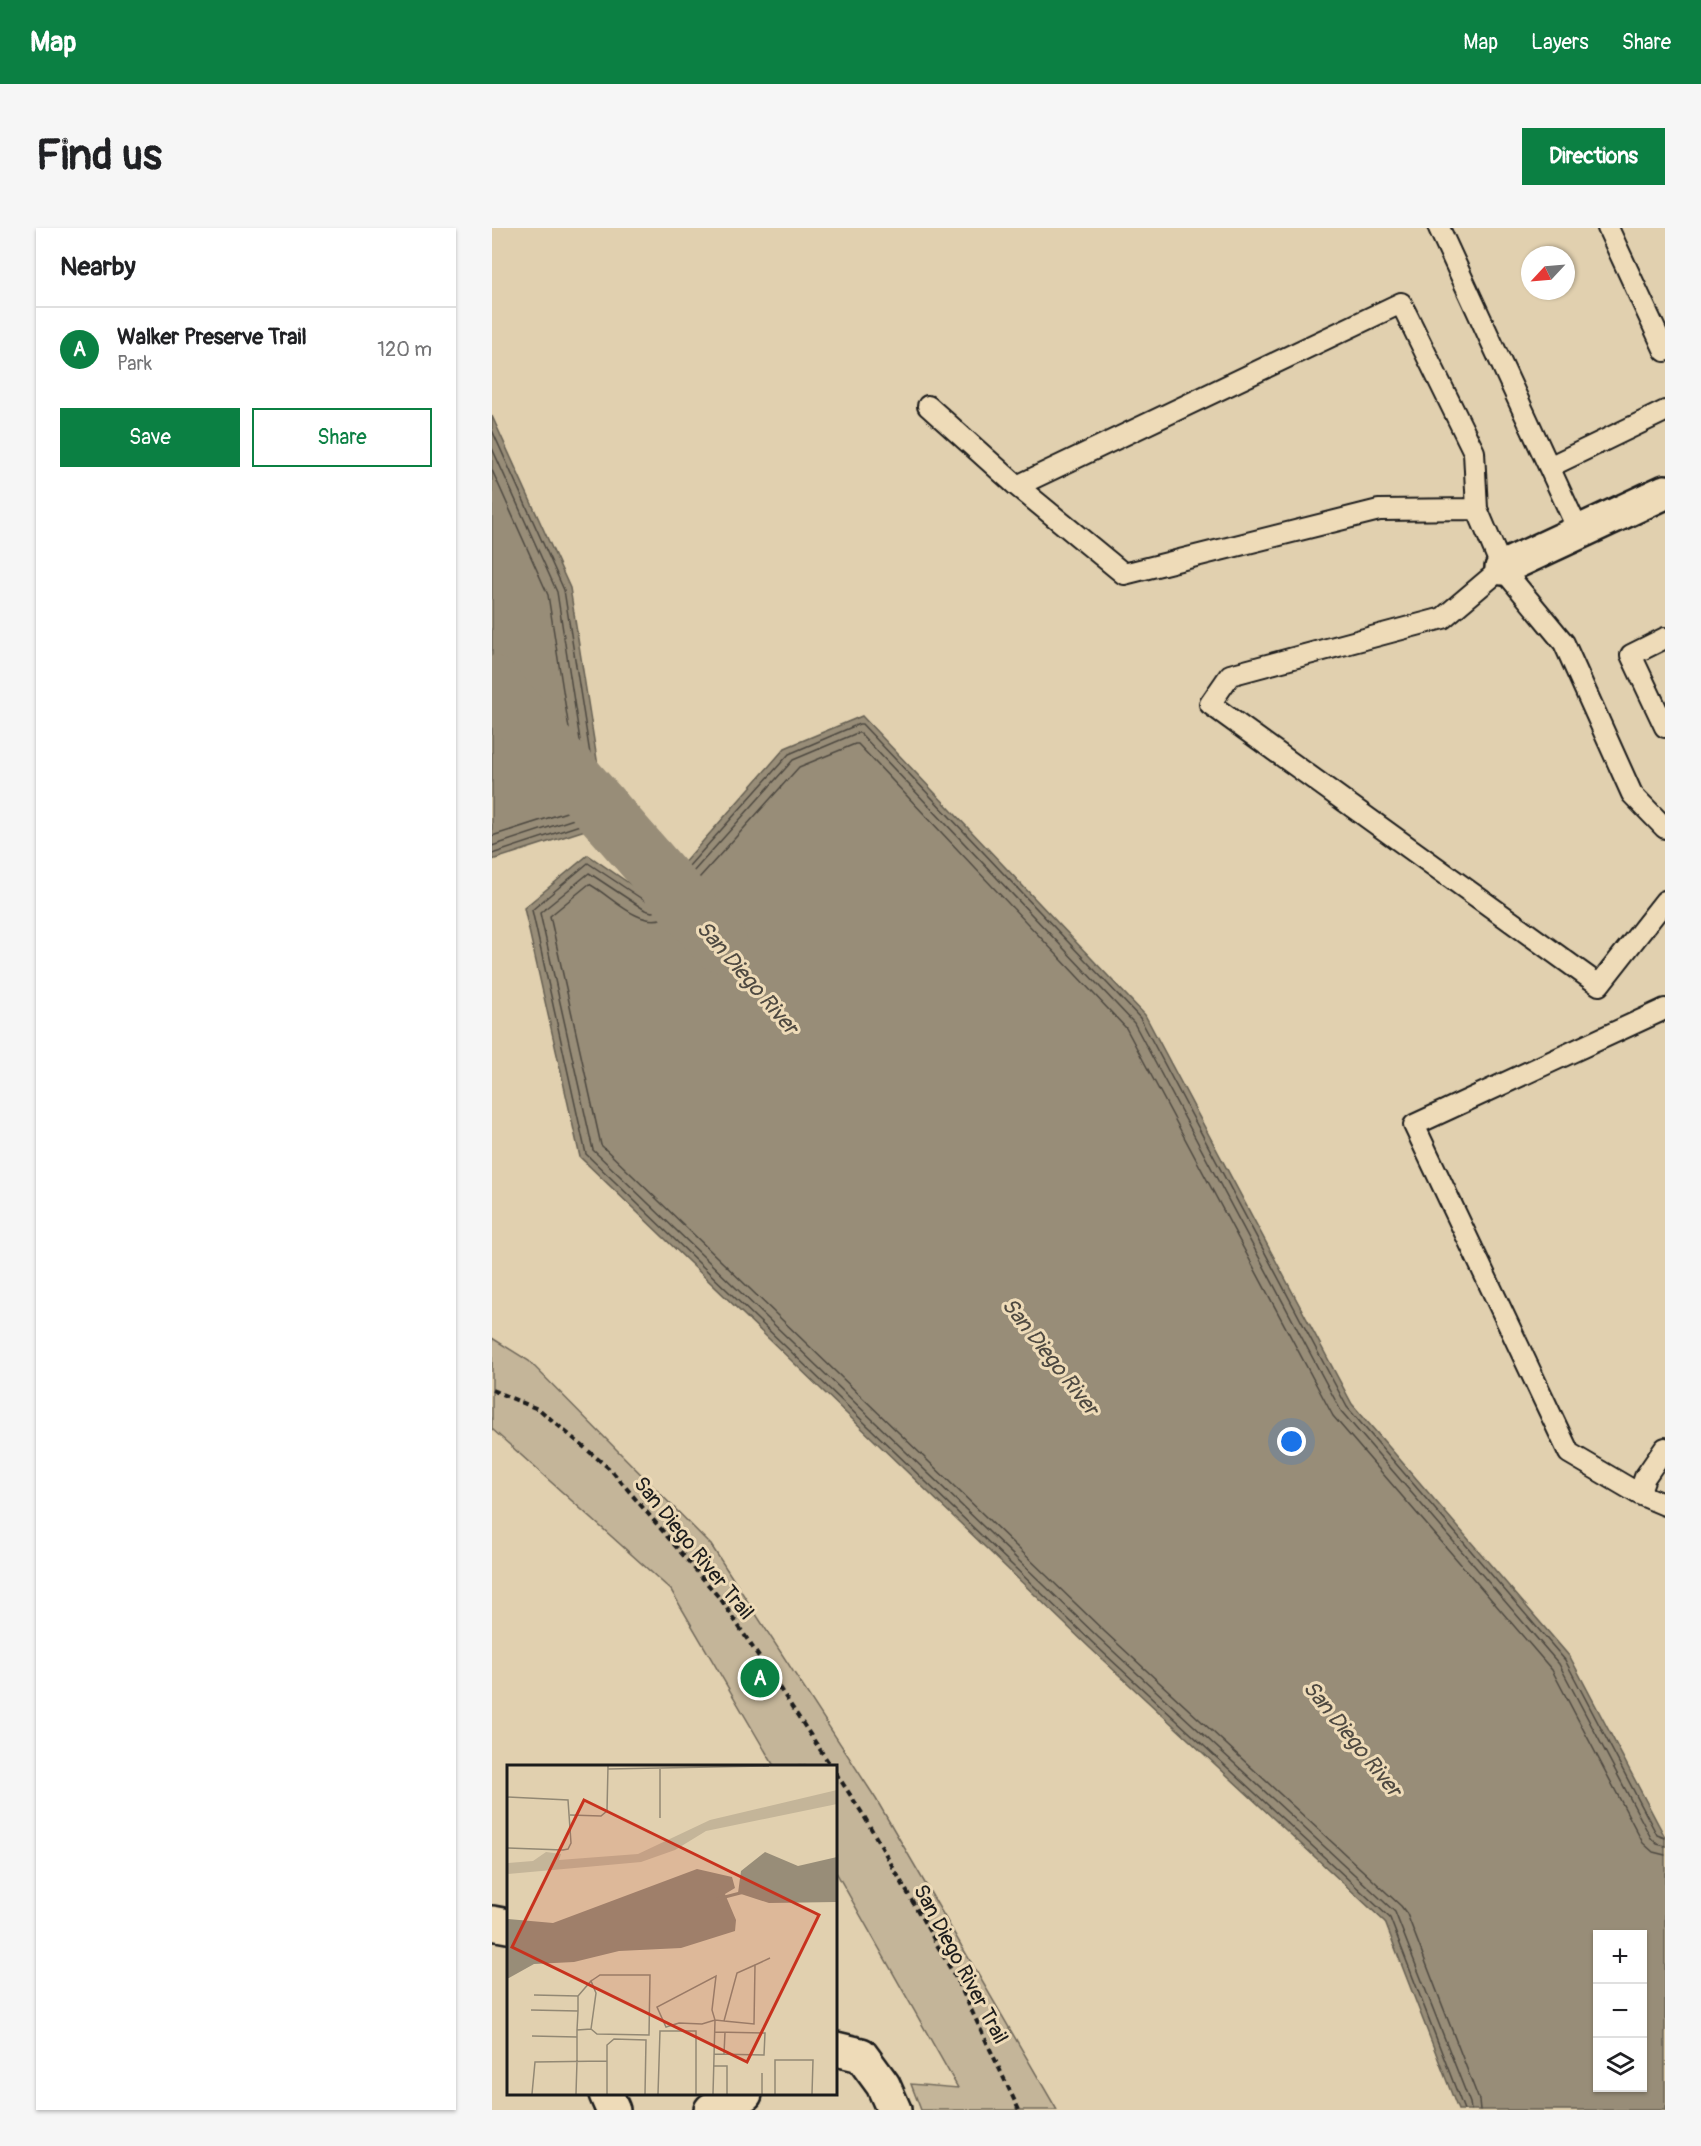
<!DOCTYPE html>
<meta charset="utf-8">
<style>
body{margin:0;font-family:Pangolin,sans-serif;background:#f6f6f6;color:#202124}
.controls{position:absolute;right:18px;bottom:18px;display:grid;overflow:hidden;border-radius:0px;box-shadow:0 2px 4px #0004}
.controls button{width:54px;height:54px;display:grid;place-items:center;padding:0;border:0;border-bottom:2px solid #e0e0e0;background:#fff;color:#202124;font:30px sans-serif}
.compass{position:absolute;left:1029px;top:18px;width:54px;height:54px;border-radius:50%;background:#fff;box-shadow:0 2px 4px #0004;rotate:244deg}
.you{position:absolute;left:800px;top:1214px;width:21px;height:21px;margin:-15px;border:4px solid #fff;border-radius:50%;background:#1a73e8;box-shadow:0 0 0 9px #1a73e833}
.badge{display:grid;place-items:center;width:39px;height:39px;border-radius:50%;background:#0b8043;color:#fff;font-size:20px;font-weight:700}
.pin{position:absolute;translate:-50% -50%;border:3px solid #fff;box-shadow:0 2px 6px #0006}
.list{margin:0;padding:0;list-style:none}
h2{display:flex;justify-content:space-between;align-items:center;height:78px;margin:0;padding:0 24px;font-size:26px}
h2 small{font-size:20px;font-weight:400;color:#757577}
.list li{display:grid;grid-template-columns:39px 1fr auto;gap:18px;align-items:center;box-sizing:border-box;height:84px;padding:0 24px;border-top:2px solid #e0e0e0}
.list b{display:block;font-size:22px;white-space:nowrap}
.list p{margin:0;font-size:20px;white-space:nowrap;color:#757577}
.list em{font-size:20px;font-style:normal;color:#757577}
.actions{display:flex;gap:12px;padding:18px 24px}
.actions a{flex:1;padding:14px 0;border:2px solid #0b8043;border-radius:0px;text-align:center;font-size:21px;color:#0b8043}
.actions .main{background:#0b8043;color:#fff}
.icon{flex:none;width:33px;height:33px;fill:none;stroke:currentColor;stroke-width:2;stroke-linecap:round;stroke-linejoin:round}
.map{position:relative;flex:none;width:1173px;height:1882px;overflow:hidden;border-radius:0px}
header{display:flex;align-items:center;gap:36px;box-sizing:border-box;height:84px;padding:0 30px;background:#0b8043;color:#fff}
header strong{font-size:28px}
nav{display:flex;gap:33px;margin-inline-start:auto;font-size:21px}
.intro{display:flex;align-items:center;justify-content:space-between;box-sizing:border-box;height:144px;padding:0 36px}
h1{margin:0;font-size:42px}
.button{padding:15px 27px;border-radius:0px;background:#0b8043;color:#fff;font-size:21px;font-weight:700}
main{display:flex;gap:36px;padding:0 36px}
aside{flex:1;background:#fff;border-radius:0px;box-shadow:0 2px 4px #0004}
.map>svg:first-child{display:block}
.green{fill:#c4b599;stroke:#70685a;stroke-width:1.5}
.water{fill:#988d78;stroke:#666053;stroke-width:1.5;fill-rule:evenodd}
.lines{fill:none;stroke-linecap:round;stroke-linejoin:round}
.shore{stroke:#4e4941;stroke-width:1.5}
.river{stroke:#988d78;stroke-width:57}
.lane-casing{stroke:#1c1c1c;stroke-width:24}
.street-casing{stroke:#1c1c1c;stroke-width:38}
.path{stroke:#1c1c1c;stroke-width:4;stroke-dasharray:6 4.5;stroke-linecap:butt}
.lane{stroke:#eedbb8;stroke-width:20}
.street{stroke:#eedbb8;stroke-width:33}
.labels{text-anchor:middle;stroke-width:6;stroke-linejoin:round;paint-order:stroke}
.street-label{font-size:21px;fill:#1c1c1c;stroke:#eedbb8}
.water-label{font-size:22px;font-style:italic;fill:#4e4941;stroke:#eedbb8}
.inset-river{fill:none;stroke:#988d78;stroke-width:3}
.inset-road{fill:none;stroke:#928874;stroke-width:1.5}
.view{fill:#c8321e;fill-opacity:0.15;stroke:#c8321e;stroke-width:3}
.inset-edge{fill:none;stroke:#1c1c1c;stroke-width:3}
</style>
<header>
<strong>Map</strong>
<nav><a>Map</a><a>Layers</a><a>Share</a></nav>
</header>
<div class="intro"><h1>Find us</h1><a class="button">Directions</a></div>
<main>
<aside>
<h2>Nearby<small></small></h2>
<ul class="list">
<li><span class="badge">A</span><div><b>Walker Preserve Trail</b><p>Park</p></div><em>120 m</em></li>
</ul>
<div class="actions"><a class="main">Save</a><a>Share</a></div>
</aside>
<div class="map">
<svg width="1173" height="1882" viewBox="0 0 1173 1882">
<rect width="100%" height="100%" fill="#e1d0af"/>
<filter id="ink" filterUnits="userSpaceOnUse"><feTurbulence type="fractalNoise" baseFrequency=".0167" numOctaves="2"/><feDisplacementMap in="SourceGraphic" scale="12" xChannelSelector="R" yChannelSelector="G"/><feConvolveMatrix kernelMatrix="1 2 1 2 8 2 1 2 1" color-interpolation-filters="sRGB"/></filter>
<g filter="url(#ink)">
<path class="green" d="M 0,1110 L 37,1133 L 219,1317 L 384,1571 L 565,1882 L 429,1882 L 419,1856 L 466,1860 L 344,1644 L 344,1538 L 282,1538 L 179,1362 L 0,1201 Z"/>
<path class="water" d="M 0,188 L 78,360 L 115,595 L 0,632 Z
M 370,488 L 653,787 L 860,1176 L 1078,1429 L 1173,1609 L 1173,1882 L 966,1882 L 893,1694 L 598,1420 L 88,929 L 32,680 L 96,627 L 160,671 L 293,520 ZM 1106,1706 L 1150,1706 L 1150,1860 L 1106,1860 Z"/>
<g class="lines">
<path class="shore" d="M 0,202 L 72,362 L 108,589 L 106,591 L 0,626
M 0,220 L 65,364 L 99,583 L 97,586 L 0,618
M 0,242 L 56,367 L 89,577 L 87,580 L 0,608
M 972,1882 L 898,1690 L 602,1416 L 94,926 L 40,682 L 96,635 L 156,675 L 163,676 L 297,526 L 367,496 L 370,496 L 648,790 L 855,1179 L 1073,1432 L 1165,1607 L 1173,1610
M 979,1882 L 978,1875 L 903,1684 L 607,1410 L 101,922 L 48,685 L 97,645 L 153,682 L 160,684 L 167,682 L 301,532 L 365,505 L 368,505 L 642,795 L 849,1183 L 1067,1436 L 1159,1610 L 1165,1616 L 1173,1618
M 988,1882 L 987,1872 L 915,1686 L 909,1678 L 613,1404 L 109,917 L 58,688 L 97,656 C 118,667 147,700 171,690 L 307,539 L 363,516 L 366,516 L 634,800 L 841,1188 L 1060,1442 L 1151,1615 L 1161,1624 L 1173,1627"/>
<path class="river" d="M 0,456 L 227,715"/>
<g class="lane-casing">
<path id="lane" d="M 947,0 L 1087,304
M 1116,0 L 1173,123
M 436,178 L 525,258 L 909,75 L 982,224 L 985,281
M 1057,239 L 1173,183
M 525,258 L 632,346 L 887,282 L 985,281 L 1010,340 L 1072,415 L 1140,566 L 1173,600
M 1010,340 L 951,390 L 738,447 L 718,476 L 1107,757 L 1173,673
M 1173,410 L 1139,427 L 1173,499
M 1173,1220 L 1153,1249 L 1147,1266 L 1173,1277
M 1147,1266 L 1077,1225 L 922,897 L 1173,781"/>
</g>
<g class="street-casing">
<path id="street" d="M 1010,340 L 1173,264
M 0,1695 L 16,1698
M 344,1821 L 369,1827 L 391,1857 L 402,1882
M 114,1866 L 121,1882
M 219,1882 L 253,1866"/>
</g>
<path class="path" d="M 0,1162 L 48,1182 L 119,1242 L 230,1373 L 339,1538
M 344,1545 L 372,1588 L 465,1752 L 527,1882"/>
<use href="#lane" class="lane"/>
<use href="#street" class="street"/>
</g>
</g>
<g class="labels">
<g class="street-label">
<text transform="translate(202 1320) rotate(51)" y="7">San Diego River Trail</text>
<text transform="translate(469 1736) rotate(62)" y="7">San Diego River Trail</text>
</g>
<g class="water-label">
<text transform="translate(256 749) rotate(49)" y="8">San Diego River</text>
<text transform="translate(559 1128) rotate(52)" y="8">San Diego River</text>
<text transform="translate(861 1510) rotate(51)" y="8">San Diego River</text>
</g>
</g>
<g transform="translate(15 1537)">
<rect width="330" height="330" fill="#e1d0af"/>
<path d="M 330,25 L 330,39 L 199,66 L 168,85 L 134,97 L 0,109 L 0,98 L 26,96 L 39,87 L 54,89 L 52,95 L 131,89 L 203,55 Z" fill="#c4b599"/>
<path d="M 258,87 L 291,101 L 330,92 L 330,137 L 262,138 L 231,128 L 234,106 ZM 190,104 L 225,112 L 228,123 L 218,129 L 229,155 L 228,166 L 174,183 L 112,186 L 67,197 L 27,199 L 0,214 L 0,154 L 46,158 Z" fill="#988d78"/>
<path class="inset-river" d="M 210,134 L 241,126"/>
<path class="inset-road" d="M 101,4 L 262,1M 153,4 L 153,53M 0,32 L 61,35 L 64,78 L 61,84 L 56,85 L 0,83M 63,50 L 94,51 L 100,46 L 101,1M 84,216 L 93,210 L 143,210 L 142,270 L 90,269 L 84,264M 27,230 L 71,231M 24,245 L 71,246M 217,256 L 247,259 L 248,200 L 263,193M 25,271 L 70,272M 207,289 L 257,290 L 258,268 L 208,267M 217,289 L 218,267M 207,301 L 220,301 L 220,329M 255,308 L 255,329M 25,329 L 28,297 L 100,296M 69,329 L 70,296 L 70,265 L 71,246 L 71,231 L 84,216 L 89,228 L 84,264 L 70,265M 100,329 L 100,280 L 107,274 L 139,275 L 138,329M 151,329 L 153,266 L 189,266 L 189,329M 206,329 L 208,255 L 205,245 L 209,211 L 150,242 L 159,262 L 172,258 L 195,259 L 208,255 L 217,256 L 230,208 L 248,200M 268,329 L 268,295 L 306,295 L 305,329"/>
<path class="view" d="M 77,35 L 312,150 L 240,297 L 5,182 Z"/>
<rect width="330" height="330" class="inset-edge"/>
</g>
</svg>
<div class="controls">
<button>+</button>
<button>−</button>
<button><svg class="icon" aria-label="layers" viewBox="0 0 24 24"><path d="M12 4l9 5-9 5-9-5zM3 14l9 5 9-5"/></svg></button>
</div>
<svg class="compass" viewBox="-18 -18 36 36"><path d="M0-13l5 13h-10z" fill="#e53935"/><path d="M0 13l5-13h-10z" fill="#757577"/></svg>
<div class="you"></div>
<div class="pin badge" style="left:268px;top:1450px">A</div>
</div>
</main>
